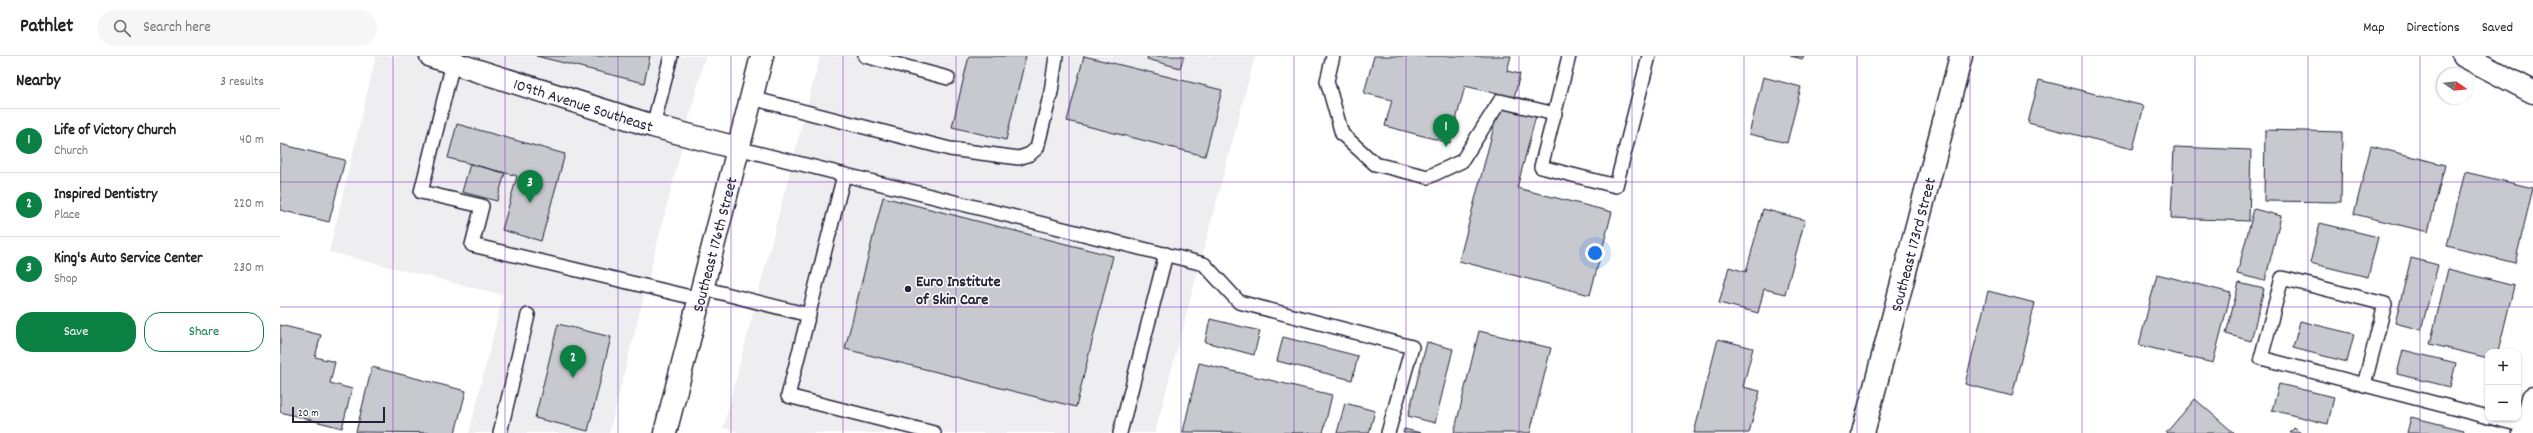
<!DOCTYPE html>
<meta charset="utf-8">
<style>
body{margin:0;font-family:Dekko,sans-serif;background:#f6f6f6;color:#222}
.controls{position:absolute;right:12px;bottom:12px;display:grid;overflow:hidden;border-radius:8px;box-shadow:0 1px 3px #0004}
.controls button{width:36px;height:36px;display:grid;place-items:center;padding:0;border:0;border-bottom:1px solid #e0e0e0;background:#fff;color:#222;font:20px sans-serif}
.compass{position:absolute;left:2157px;top:12px;width:36px;height:36px;border-radius:50%;background:#fff;box-shadow:0 1px 3px #0004;rotate:104deg}
.scale{position:absolute;left:12px;bottom:10px;width:93px;box-sizing:border-box;padding-left:4px;border:2px solid #22223b;border-top:0;font-size:11px;line-height:14px;white-space:nowrap;color:#22223b;-webkit-text-stroke:3px #fff;paint-order:stroke}
.you{position:absolute;left:1315px;top:197px;width:14px;height:14px;margin:-10px;border:3px solid #fff;border-radius:50%;background:#1a73e8;box-shadow:0 0 0 6px #1a73e833}
.badge{display:grid;place-items:center;width:26px;height:26px;border-radius:50%;background:#0b8043;color:#fff;font-size:13px;font-weight:700}
.pin{position:absolute;translate:-50% -33px;filter:drop-shadow(0 1px 2px #0008)}
.pin::after{content:'';position:absolute;top:21px;width:14px;height:12px;background:inherit;clip-path:polygon(0 0,100% 0,50% 100%)}
.list{margin:0;padding:0;list-style:none}
h2{display:flex;justify-content:space-between;align-items:center;height:52px;margin:0;padding:0 16px;font-size:17px}
h2 small{font-size:13px;font-weight:400;color:#767676}
.list li{display:grid;grid-template-columns:26px 1fr auto;gap:12px;align-items:center;box-sizing:border-box;height:64px;padding:0 16px;border-top:1px solid #e0e0e0}
.list b{display:block;font-size:15px;white-space:nowrap}
.list p{margin:0;font-size:13px;white-space:nowrap;color:#767676}
.list em{font-size:13px;font-style:normal;color:#767676}
.actions{display:flex;gap:8px;padding:12px 16px}
.actions a{flex:1;padding:9px 0;border:1px solid #0b8043;border-radius:16px;text-align:center;font-size:14px;color:#0b8043}
.actions .main{background:#0b8043;color:#fff}
.icon{flex:none;width:22px;height:22px;fill:none;stroke:currentColor;stroke-width:2;stroke-linecap:round;stroke-linejoin:round}
.map{position:relative;flex:none;width:2253px;height:377px;overflow:hidden}
header{display:flex;align-items:center;gap:24px;box-sizing:border-box;height:56px;padding:0 20px;background:#fff;border-bottom:1px solid #e0e0e0}
header strong{font-size:19px}
nav{display:flex;gap:22px;margin-inline-start:auto;font-size:14px}
.search{width:280px;height:36px;background:#f6f6f6;display:flex;align-items:center;gap:10px;box-sizing:border-box;padding:0 14px;border-radius:22px;color:#767676;font-size:15px}
main{display:flex}
aside{flex:1;background:#fff}
.map>svg:first-child{display:block}
.built{fill:#eeeef1}
.building{fill:#c8c8cf;stroke:#22223b}
.lines{fill:none;stroke-linecap:round;stroke-linejoin:round}
.service-casing{stroke:#22223b;stroke-width:16}
.minor-casing{stroke:#22223b;stroke-width:25}
.tertiary-casing{stroke:#22223b;stroke-width:25}
.secondary-casing{stroke:#22223b;stroke-width:25}
.service{stroke:#fff;stroke-width:13}
.minor{stroke:#fff;stroke-width:22}
.tertiary{stroke:#fff;stroke-width:22}
.secondary{stroke:#fff;stroke-width:22}
.grid{fill:none;stroke:#7b2cbf;stroke-width:1;stroke-opacity:0.55}
.poi-dot{fill:#22223b;stroke:#fff;stroke-width:1.5}
.labels{text-anchor:middle;stroke-width:3;stroke-linejoin:round;paint-order:stroke}
.street-label{font-size:16px;fill:#22223b;stroke:#fff}
.poi-label{font-size:16px;font-weight:bold;fill:#22223b;stroke:#fff;text-anchor:start}
</style>
<header>
<strong>Pathlet</strong>
<div class="search"><svg class="icon" aria-label="search" viewBox="0 0 24 24"><circle cx="10" cy="10" r="6"/><path d="M15 15l6 6"/></svg>Search here</div>
<nav><a>Map</a><a>Directions</a><a>Saved</a></nav>
</header>
<main>
<aside>
<h2>Nearby<small>3 results</small></h2>
<ul class="list">
<li><span class="badge">1</span><div><b>Life of Victory Church</b><p>Church</p></div><em>40 m</em></li>
<li><span class="badge">2</span><div><b>Inspired Dentistry</b><p>Place</p></div><em>220 m</em></li>
<li><span class="badge">3</span><div><b>King's Auto Service Center</b><p>Shop</p></div><em>230 m</em></li>
</ul>
<div class="actions"><a class="main">Save</a><a>Share</a></div>
</aside>
<div class="map">
<svg width="2253" height="377" viewBox="0 0 2253 377">
<rect width="100%" height="100%" fill="#fff"/>
<filter id="ink" filterUnits="userSpaceOnUse"><feTurbulence type="fractalNoise" baseFrequency=".025" numOctaves="2"/><feDisplacementMap in="SourceGraphic" scale="8" xChannelSelector="R" yChannelSelector="G"/><feConvolveMatrix kernelMatrix="1 2 1 2 8 2 1 2 1" color-interpolation-filters="sRGB"/></filter>
<g filter="url(#ink)">
<path class="built" d="M 96,0 L 425,0 L 329,377 L 189,377 L 223,239 L 49,196 Z
M 540,0 L 975,0 L 875,377 L 461,377 L 443,372 Z"/>
<path class="building" d="M 256,0 L 370,0 L 364,27 Z
M 689,0 L 746,0 L 726,84 L 672,71 Z
M 804,0 L 942,34 L 925,100 L 787,65 Z
M 868,0 L 904,0 L 900,12 L 867,3 Z
M 1094,0 L 1231,0 L 1227,15 L 1240,18 L 1234,42 L 1185,30 L 1170,87 L 1105,70 L 1112,44 L 1084,37 Z
M 1510,0 L 1524,0 L 1523,3 Z
M 1483,21 L 1521,31 L 1507,87 L 1469,78 Z
M 1759,24 L 1864,50 L 1853,93 L 1748,67 Z
M 1219,51 L 1256,60 L 1237,132 L 1332,156 L 1310,239 L 1179,205 Z
M 177,68 L 285,98 L 261,185 L 222,174 L 237,120 L 168,102 Z
M 1985,74 L 2062,76 L 2061,146 L 1984,145 Z
M 0,88 L 65,104 L 49,166 L 0,154 Z
M 2091,90 L 2165,109 L 2148,176 L 2074,158 Z
M 1894,91 L 1971,94 L 1969,165 L 1891,162 Z
M 190,108 L 225,117 L 217,145 L 182,136 Z
M 2185,116 L 2253,132 L 2235,207 L 2167,190 Z
M 603,141 L 833,200 L 796,351 L 565,293 Z
M 1483,153 L 1525,164 L 1505,238 L 1484,233 L 1478,257 L 1439,247 L 1449,211 L 1466,216 Z
M 1974,153 L 2001,160 L 1985,225 L 1957,218 Z
M 2040,167 L 2098,181 L 2088,221 L 2030,207 Z
M 2131,202 L 2158,209 L 2141,274 L 2115,267 Z
M 2168,213 L 2234,230 L 2218,296 L 2208,296 L 2208,302 L 2150,288 Z
M 1877,218 L 1951,237 L 1933,307 L 1859,289 Z
M 1959,227 L 1984,233 L 1971,285 L 1946,278 Z
M 1708,235 L 1755,247 L 1732,340 L 1685,328 Z
M 930,263 L 980,275 L 974,299 L 925,286 Z
M 2020,265 L 2074,278 L 2067,306 L 2013,292 Z
M 278,268 L 331,281 L 308,375 L 255,362 Z
M 0,269 L 41,279 L 35,301 L 55,306 L 50,327 L 72,333 L 62,372 L 0,356 Z
M 1199,275 L 1271,292 L 1250,377 L 1174,377 Z
M 1003,281 L 1078,300 L 1072,324 L 997,305 Z
M 1438,283 L 1473,292 L 1463,331 L 1480,335 L 1469,377 L 1414,377 Z
M 1147,286 L 1173,293 L 1155,367 L 1128,360 Z
M 2123,294 L 2176,307 L 2170,331 L 2117,318 Z
M 919,307 L 1052,339 L 1043,377 L 903,376 Z
M 92,311 L 186,335 L 175,377 L 76,376 Z
M 1999,328 L 2054,341 L 2048,368 L 1992,354 Z
M 1915,343 L 1954,377 L 1886,377 Z
M 1065,347 L 1095,355 L 1089,377 L 1057,377 Z
M 2131,361 L 2184,374 L 2183,377 L 2127,377 Z
M 2014,372 L 2021,377 L 2010,377 Z
M 1124,373 L 1141,377 L 1123,377 Z"/>
<g class="lines">
<g class="service-casing">
<path id="service" d="M 585,0 L 668,22
M 1053,0 L 1047,25 L 1062,78 L 1095,108 L 1148,121 L 1182,105 L 1220,45 L 1275,58
M 1289,0 L 1261,111 L 1336,130 L 1369,0
M 173,7 L 141,136 L 202,150 L 192,189 L 419,243
M 471,42 L 670,93 L 739,102 L 750,98 L 757,92 L 771,36 L 776,0
M 373,70 L 391,0
M 457,92 L 924,208 L 959,246 L 1132,291 L 1108,377
M 564,119 L 508,340 L 654,377
M 422,232 L 529,259
M 2084,329 L 2105,248 L 2002,222 L 1981,302 L 2208,361
M 2213,362 L 2245,370
M 220,377 L 248,259
M 840,377 L 886,198"/>
</g>
<g class="minor-casing">
<g id="minor">
<path id="s1" d="M 151,0 L 373,70 L 457,92"/>
<path id="s2" d="M 1583,377 L 1681,0"/>
<path d="M 2244,377 L 2253,342"/>
</g>
</g>
<g class="tertiary-casing">
<path id="tertiary" d="M 2184,0 L 2253,36"/>
</g>
<g class="secondary-casing">
<g id="secondary">
<path id="s3" d="M 385,377 L 482,0"/>
</g>
</g>
<use href="#service" class="service"/>
<use href="#minor" class="minor"/>
<use href="#tertiary" class="tertiary"/>
<use href="#secondary" class="secondary"/>
</g>
</g>
<path class="grid" d="M 113,0 L 113,377M 225,0 L 225,377M 338,0 L 338,377M 451,0 L 451,377M 563,0 L 563,377M 676,0 L 676,377M 789,0 L 789,377M 901,0 L 901,377M 1014,0 L 1014,377M 1126,0 L 1126,377M 1239,0 L 1239,377M 1352,0 L 1352,377M 1464,0 L 1464,377M 1577,0 L 1577,377M 1690,0 L 1690,377M 1802,0 L 1802,377M 1915,0 L 1915,377M 2028,0 L 2028,377M 2140,0 L 2140,377M 0,126 L 2253,126M 0,251 L 2253,251"/>
<circle class="poi-dot" cx="628" cy="233" r="4"/>
<g class="labels">
<g class="street-label">
<text dy="6" stroke="none"><textPath href="#s1" startOffset="160">109th Avenue Southeast</textPath></text>
<text dy="6" stroke="none"><textPath href="#s3" startOffset="195">Southeast 176th Street</textPath></text>
<text dy="6" stroke="none"><textPath href="#s2" startOffset="195">Southeast 173rd Street</textPath></text>
</g>
<g class="poi-label">
<text x="636" y="230">Euro Institute<tspan x="636" dy="18">of Skin Care</tspan></text>
</g>
</g>
</svg>
<div class="controls">
<button>+</button>
<button>−</button>
</div>
<svg class="compass" viewBox="-18 -18 36 36"><path d="M0-13l5 13h-10z" fill="#e53935"/><path d="M0 13l5-13h-10z" fill="#767676"/></svg>
<div class="scale">20 m</div>
<div class="you"></div>
<div class="pin badge" style="left:1166px;top:91px">1</div>
<div class="pin badge" style="left:293px;top:322px">2</div>
<div class="pin badge" style="left:250px;top:147px">3</div>
</div>
</main>
